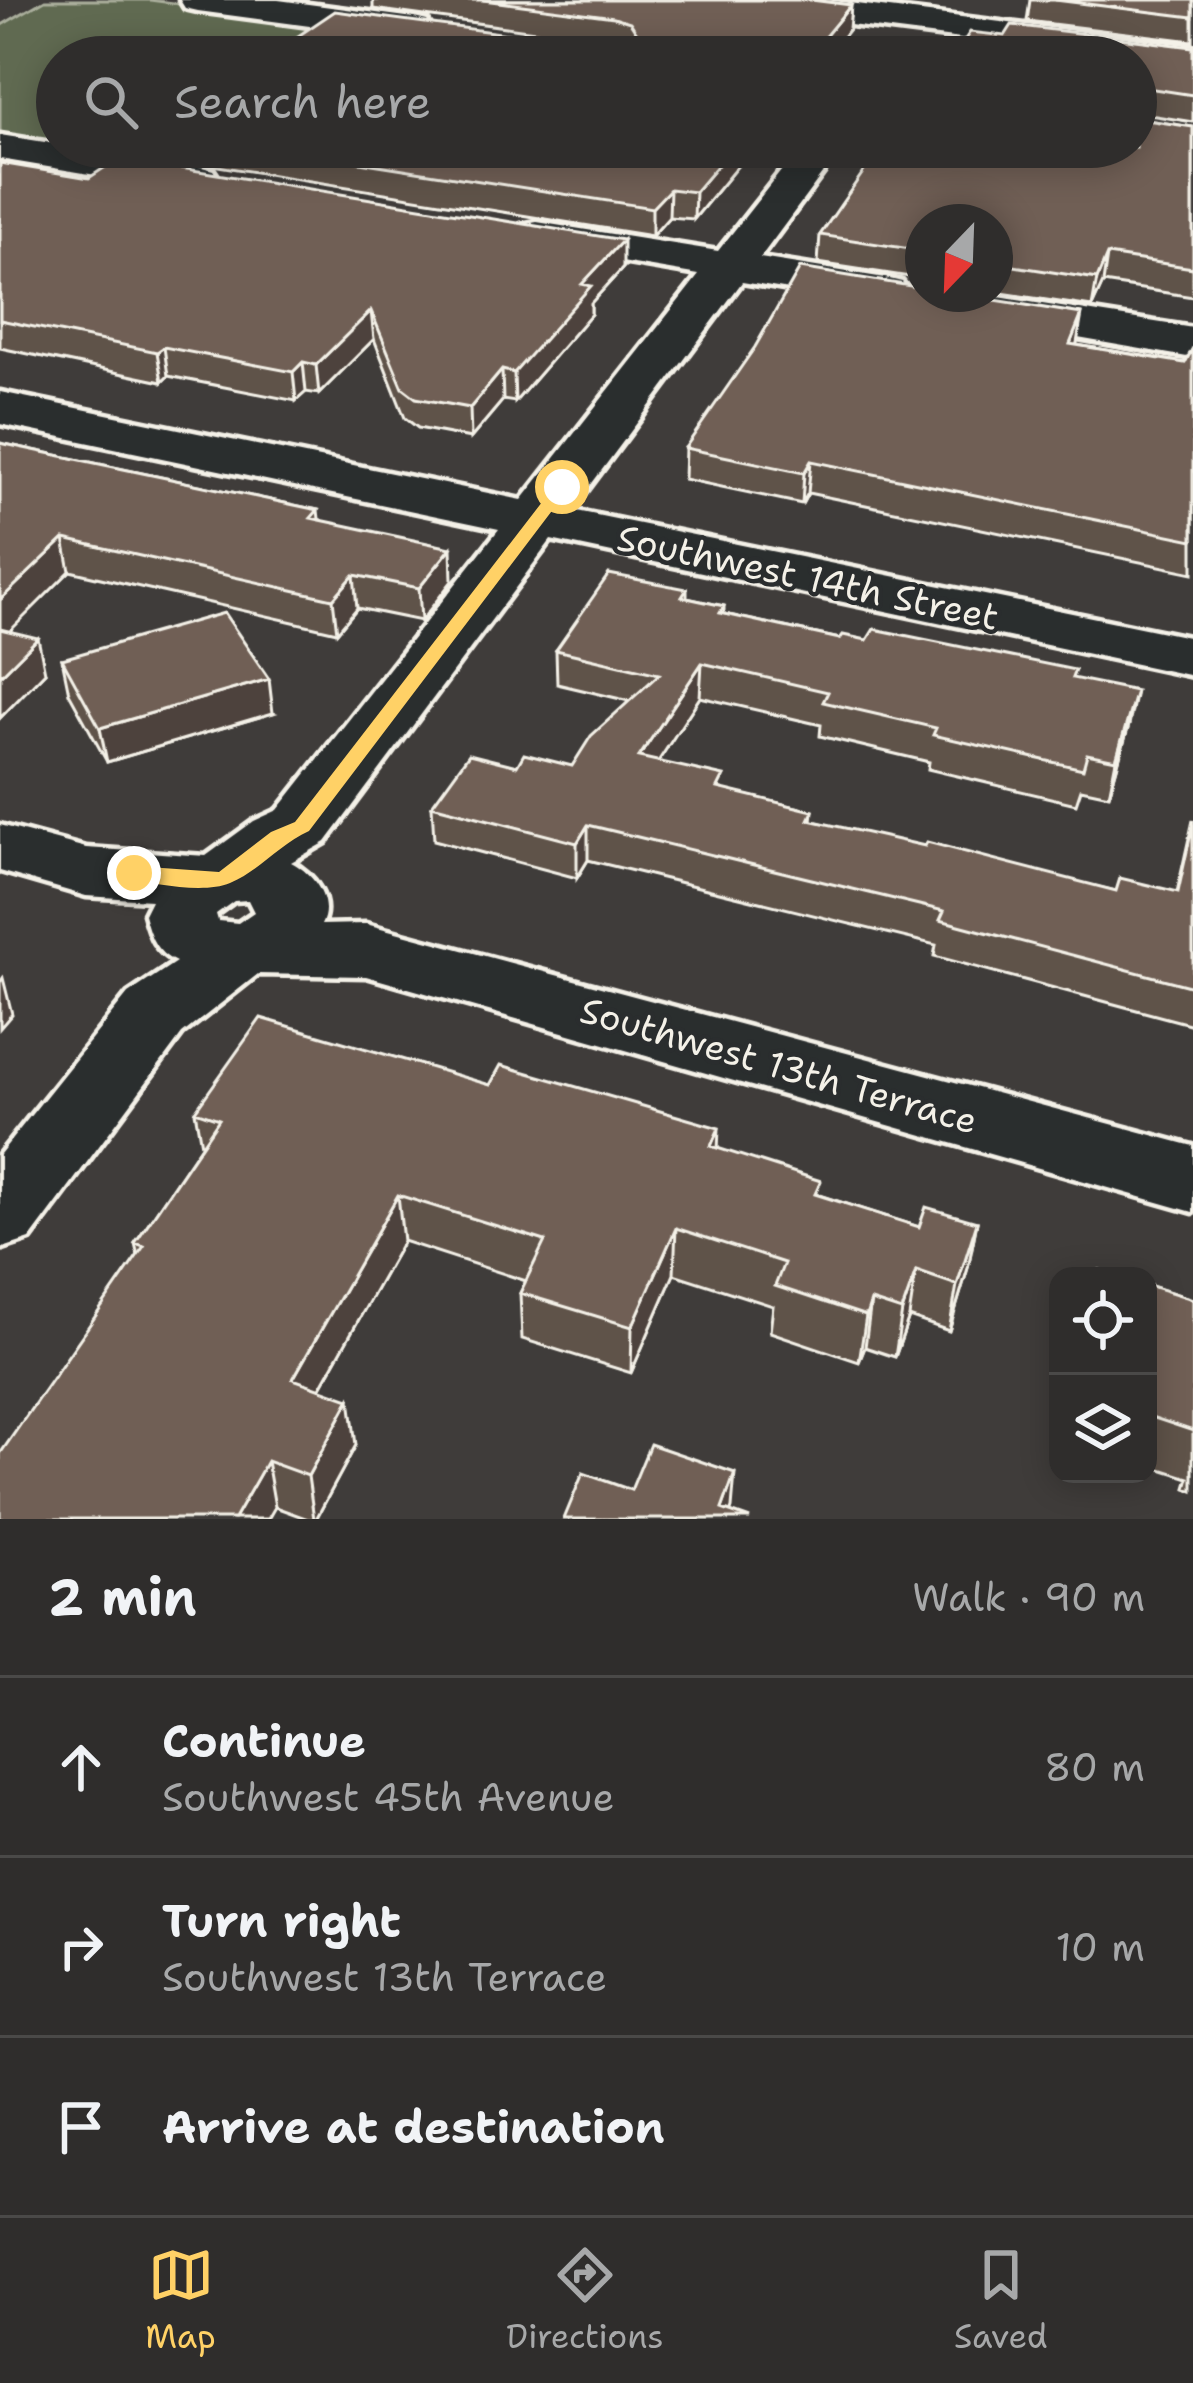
<!DOCTYPE html>
<meta charset="utf-8">
<style>
body{margin:0;font-family:"Shantell Sans",sans-serif;background:#373534;color:#f1f3f6}
.controls{position:absolute;right:36px;bottom:36px;display:grid;overflow:hidden;border-radius:24px;box-shadow:0 6px 30px #0003}
.controls button{width:108px;height:108px;display:grid;place-items:center;padding:0;border:0;border-bottom:3px solid #4a4948;background:#2f2d2c;color:#f1f3f6;font:60px sans-serif}
.compass{position:absolute;left:905px;top:204px;width:108px;height:108px;border-radius:50%;background:#2f2d2c;box-shadow:0 6px 30px #0003;rotate:203deg}
.stop{position:absolute;width:36px;height:36px;margin:-27px;border:9px solid #ffd166;border-radius:50%;background:#fff}
.stop.end{background:#ffd166;border-color:#fff;box-shadow:0 3px 12px #0008}
.list{margin:0;padding:0;list-style:none}
h2{display:flex;justify-content:space-between;align-items:center;height:156px;margin:0;padding:0 48px;font-size:51px}
h2 small{font-size:39px;font-weight:400;color:#a7a8a9}
.list li{display:grid;grid-template-columns:78px 1fr auto;gap:36px;align-items:center;box-sizing:border-box;height:180px;padding:0 48px;border-top:3px solid #4a4948}
.list b{display:block;font-size:45px;white-space:nowrap}
.list p{margin:0;font-size:39px;white-space:nowrap;color:#a7a8a9}
.list em{font-size:39px;font-style:normal;color:#a7a8a9}
.icon{flex:none;width:66px;height:66px;fill:none;stroke:currentColor;stroke-width:2;stroke-linecap:round;stroke-linejoin:round}
.map{position:relative;flex:none;width:1193px;height:1519px;overflow:hidden}
.search{position:absolute;background:#2f2d2c;box-shadow:0 6px 30px #0003;left:36px;right:36px;top:36px;height:132px;display:flex;align-items:center;gap:30px;box-sizing:border-box;padding:0 42px;border-radius:66px;color:#a7a8a9;font-size:45px}
.sheet{height:696px;background:#2f2d2c}
nav{display:flex;justify-content:space-around;align-items:center;box-sizing:border-box;height:168px;border-top:3px solid #4a4948;background:#2f2d2c;font-size:33px;color:#a7a8a9}
nav a{display:grid;justify-items:center;gap:6px}
nav .on{color:#ffd166}
.map>svg:first-child{display:block}
.green{fill:#606b51;stroke:#aaae9c;stroke-width:3}
.lines{fill:none;stroke-linecap:round;stroke-linejoin:round}
.minor-casing{stroke:#f4f1e8;stroke-width:9}
.minor{fill:#2a2d2e;fill-rule:evenodd}
.wall{fill:#5f5249;stroke:#f4f1e8;stroke-width:3}
.shaded-wall{fill:#4e423c;stroke:#f4f1e8;stroke-width:3}
.building{fill:#6f5f55;stroke:#f4f1e8;stroke-width:3}
.route{fill:#ffd166}
.labels{text-anchor:middle;stroke-width:9;stroke-linejoin:round;paint-order:stroke}
.street-label{font-size:36px;fill:#f4f1e8;stroke:#2a2d2e}
</style>
<div class="map">
<svg width="1193" height="1519" viewBox="0 0 1193 1519">
<rect width="100%" height="100%" fill="#3f3c3a"/>
<filter id="ink" filterUnits="userSpaceOnUse"><feTurbulence type="fractalNoise" baseFrequency=".00833" numOctaves="2"/><feDisplacementMap in="SourceGraphic" scale="24" xChannelSelector="R" yChannelSelector="G"/><feConvolveMatrix kernelMatrix="1 2 1 2 8 2 1 2 1" color-interpolation-filters="sRGB"/></filter>
<g filter="url(#ink)">
<path class="green" d="M 45,0 L 150,0 L 327,24 L 281,57 L 57,57 L 57,144 L 0,135 L 0,26 Z"/>
<g class="lines">
<g class="minor-casing">
<path id="minor" d="M 180,0 L 278,0 L 414,18 L 427,21 L 432,29 L 427,37 L 414,40 L 198,11 L 185,8 Z
M 722,0 L 825,0 L 1193,46 L 1193,68 L 1136,61 L 1136,57 L 1104,57 L 740,11 L 727,8 Z
M 0,135 L 198,166 L 213,170 L 219,179 L 213,188 L 198,192 L 0,159 Z
M 800,147 L 842,147 L 760,258 L 885,278 L 902,282 L 909,292 L 902,302 L 885,306 L 742,282 L 572,510 L 1193,638 L 1193,676 L 551,540 L 326,842 L 291,862 C 313,873 334,901 321,925 L 366,924 L 1193,1146 L 1193,1212 L 366,976 L 258,974 L 182,1034 L 30,1239 L 0,1249 L 0,1154 L 128,994 L 176,962 C 155,952 150,936 144,914 L 151,900 L 86,896 L 0,871 L 0,825 L 86,848 L 206,856 L 254,821 L 278,810 L 499,529 L 0,424 L 0,392 L 522,500 L 699,275 L 521,245 L 515,235 L 521,225 L 537,222 L 718,251 ZM 248,900 L 254,912 L 238,923 L 218,921 L 216,914 L 234,901 Z
M 992,296 L 1193,328 L 1193,358 L 975,320 L 968,310 L 975,300 Z"/>
</g>
<use href="#minor" class="minor"/>
</g>
<path class="wall" d="M 373,0 L 811,0 L 851,5 L 849,29 L 827,57 L 531,37 L 579,37 L 373,9 Z
M 1030,0 L 1193,0 L 1193,41 L 1027,21 Z
M 1005,36 L 1193,47 L 1193,122 L 1137,113 Z
M 1140,119 L 1193,127 L 1193,297 L 1103,283 L 1092,307 L 995,292 L 995,222 L 923,222 L 923,279 L 818,263 L 820,235 L 882,159 Z
M 160,147 L 753,147 L 694,219 L 669,217 L 652,236 L 162,157 Z
M 0,163 L 623,268 L 591,303 L 591,314 L 515,402 L 503,400 L 471,438 L 418,428 L 405,418 L 374,339 L 319,394 L 306,392 L 296,401 L 168,376 L 162,382 L 0,348 Z
M 1077,345 L 1185,363 L 1193,348 L 1193,573 L 808,493 L 802,504 L 684,479 L 685,448 Z
M 0,443 L 318,510 L 319,519 L 452,581 L 421,621 L 357,608 L 337,632 L 70,571 L 9,631 L 45,672 L 0,718 Z
M 687,589 L 687,598 L 724,606 L 724,614 L 840,639 L 1073,678 L 1129,725 L 1109,795 L 1081,789 L 1076,804 L 928,769 L 929,762 L 820,736 L 821,725 L 700,697 L 658,761 L 723,790 L 813,811 L 812,821 L 1116,891 L 1177,892 L 1193,820 L 1193,1025 L 934,956 L 936,945 L 588,860 L 577,878 L 434,840 L 432,805 L 517,766 L 572,766 L 629,701 L 557,684 L 556,650 Z
M 62,659 L 273,713 L 107,762 L 69,693 Z
M 490,1085 L 718,1149 L 819,1195 L 919,1227 L 977,1222 L 968,1268 L 949,1331 L 909,1317 L 895,1357 L 865,1347 L 859,1362 L 770,1332 L 773,1306 L 674,1274 L 631,1373 L 522,1339 L 520,1293 L 526,1281 L 403,1241 L 320,1388 L 356,1445 L 316,1519 L 308,1519 L 275,1507 L 138,1256 L 135,1243 L 201,1145 L 195,1111 Z
M 1148,1285 L 1193,1299 L 1193,1491 L 1186,1488 L 1189,1478 L 1148,1465 Z"/>
<path class="shaded-wall" d="M 851,5 L 849,29 L 827,57 L 808,57 Z
M 733,147 L 753,147 L 694,219 L 695,192 Z
M 670,189 L 669,217 L 652,236 L 652,208 Z
M 623,240 L 623,268 L 591,303 L 591,314 L 515,402 L 514,373 L 582,284 Z
M 1107,255 L 1103,283 L 1092,307 L 1097,279 Z
M 371,311 L 374,339 L 319,394 L 316,365 Z
M 1082,314 L 1077,343 L 1065,373 L 1070,344 Z
M 164,347 L 168,376 L 162,382 L 157,352 Z
M 303,362 L 306,392 L 296,401 L 293,372 Z
M 502,370 L 503,400 L 471,438 L 470,408 Z
M 811,461 L 808,493 L 802,504 L 804,473 Z
M 64,539 L 70,571 L 0,641 L 0,600 Z
M 451,548 L 452,581 L 421,621 L 419,588 Z
M 354,575 L 357,608 L 337,632 L 333,599 Z
M 38,638 L 45,672 L 0,718 L 0,676 Z
M 702,663 L 700,697 L 639,791 L 639,757 Z
M 269,679 L 273,713 L 107,762 L 100,728 Z
M 1136,691 L 1129,725 L 1109,795 L 1116,760 Z
M 588,825 L 588,860 L 577,878 L 577,843 Z
M 3,978 L 12,1014 L 0,1028 L 0,982 Z
M 719,1128 L 717,1174 L 711,1146 Z
M 398,1195 L 403,1241 L 300,1424 L 293,1379 Z
M 977,1222 L 968,1268 L 949,1331 L 957,1285 Z
M 676,1228 L 674,1274 L 631,1373 L 632,1327 Z
M 916,1271 L 909,1317 L 895,1357 L 902,1311 Z
M 871,1301 L 865,1347 L 859,1362 L 866,1316 Z
M 350,1399 L 356,1445 L 316,1519 L 314,1519 L 308,1476 Z
M 267,1461 L 275,1507 L 268,1519 L 234,1519 Z
M 735,1473 L 732,1508 L 728,1519 L 722,1509 Z"/>
<path class="building" d="M 483,0 L 811,0 L 851,5 L 808,57 L 267,57 L 335,11 L 531,37 L 632,37 L 637,33 L 630,22 L 614,17 Z
M 1055,0 L 1193,0 L 1193,17 Z
M 1012,25 L 1193,47 L 1193,95 L 1141,87 L 1136,91 L 1136,57 L 953,57 L 970,32 L 1005,36 Z
M 1136,115 L 1140,119 L 1193,127 L 1193,268 L 1107,255 L 1097,279 L 995,263 L 995,222 L 923,222 L 923,251 L 820,235 L 873,158 L 882,159 L 891,147 L 1136,147 Z
M 264,147 L 733,147 L 695,192 L 670,189 L 652,208 Z
M 119,158 L 623,240 L 582,284 L 591,286 L 514,373 L 502,370 L 470,408 L 416,398 L 403,388 L 371,311 L 316,365 L 303,362 L 293,372 L 164,347 L 157,352 L 0,320 L 0,163 L 89,178 Z
M 800,268 L 923,288 L 923,294 L 957,294 L 1082,314 L 1070,344 L 1185,363 L 1193,348 L 1193,540 L 811,461 L 804,473 L 685,448 L 755,347 Z
M 0,443 L 318,510 L 311,518 L 451,548 L 419,588 L 354,575 L 333,599 L 64,539 L 0,600 Z
M 609,574 L 687,589 L 682,597 L 724,606 L 720,613 L 840,639 L 843,635 L 867,640 L 874,629 L 1075,670 L 1072,678 L 1136,691 L 1116,760 L 1087,754 L 1083,769 L 933,735 L 936,728 L 823,702 L 828,692 L 702,663 L 639,757 L 724,776 L 718,788 L 813,811 L 809,820 L 925,846 L 927,842 L 1116,891 L 1120,878 L 1178,892 L 1193,824 L 1193,987 L 940,920 L 944,911 L 588,825 L 577,843 L 432,805 L 469,754 L 517,766 L 524,754 L 572,766 L 591,736 L 659,674 L 556,650 Z
M 224,613 L 269,679 L 100,728 L 62,659 Z
M 0,629 L 38,638 L 0,676 Z
M 261,1018 L 490,1085 L 501,1065 L 719,1128 L 711,1146 L 821,1181 L 815,1194 L 919,1227 L 926,1207 L 977,1222 L 957,1285 L 916,1271 L 902,1311 L 871,1301 L 866,1316 L 775,1286 L 784,1263 L 676,1228 L 632,1327 L 520,1293 L 545,1241 L 398,1195 L 293,1379 L 350,1399 L 308,1476 L 267,1461 L 234,1519 L 0,1519 L 0,1454 L 144,1246 L 135,1243 L 219,1119 L 195,1111 Z
M 1100,1270 L 1119,1276 L 1099,1276 Z
M 1148,1285 L 1193,1299 L 1193,1431 L 1148,1416 Z
M 650,1444 L 735,1473 L 722,1509 L 750,1519 L 564,1519 L 583,1473 L 631,1490 Z"/>
</g>
<path class="route" d="M 556,484 L 570,487 L 309,831 C 280,844 259,871 230,883 C 204,894 154,884 126,878 L 123,873 L 134,866 L 219,872 L 271,832 L 295,822 Z"/>
<g class="labels">
<g class="street-label">
<text transform="translate(808 577) rotate(12)" y="13">Southwest 14th Street</text>
<text transform="translate(779 1065) rotate(16)" y="13">Southwest 13th Terrace</text>
</g>
</g>
</svg>
<div class="controls">
<button><svg class="icon" aria-label="locate" viewBox="0 0 24 24"><circle cx="12" cy="12" r="6"/><path d="M12 2v4M12 18v4M2 12h4M18 12h4"/></svg></button>
<button><svg class="icon" aria-label="layers" viewBox="0 0 24 24"><path d="M12 4l9 5-9 5-9-5zM3 14l9 5 9-5"/></svg></button>
</div>
<svg class="compass" viewBox="-18 -18 36 36"><path d="M0-13l5 13h-10z" fill="#e53935"/><path d="M0 13l5-13h-10z" fill="#a7a8a9"/></svg>
<div class="stop" style="left:562px;top:487px"></div>
<div class="stop end" style="left:134px;top:873px"></div>
<div class="search"><svg class="icon" aria-label="search" viewBox="0 0 24 24"><circle cx="10" cy="10" r="6"/><path d="M15 15l6 6"/></svg>Search here</div>
</div>
<section class="sheet">
<h2>2 min<small>Walk · 90 m</small></h2>
<ul class="list">
<li><svg class="icon" aria-label="ahead" viewBox="0 0 24 24"><path d="M12 20V5M6 11l6-6 6 6"/></svg><div><b>Continue</b><p>Southwest 45th Avenue</p></div><em>80 m</em></li>
<li><svg class="icon" aria-label="right" viewBox="0 0 24 24"><path d="M7 20v-9h11M14 6l5 5-5 5"/></svg><div><b>Turn right</b><p>Southwest 13th Terrace</p></div><em>10 m</em></li>
<li><svg class="icon" aria-label="arrive" viewBox="0 0 24 24"><path d="M6 21V4h12l-3 4 3 4H6"/></svg><div><b>Arrive at destination</b></div></li>
</ul>
</section>
<nav>
<a class="on"><svg class="icon" aria-label="map" viewBox="0 0 24 24"><path d="M3 6l6-2 6 2 6-2v14l-6 2-6-2-6 2zM9 4v14M15 6v14"/></svg>Map</a>
<a><svg class="icon" aria-label="directions" viewBox="0 0 24 24"><path d="M12 3l9 9-9 9-9-9zM9 14v-3h6M13 9l2 2-2 2"/></svg>Directions</a>
<a><svg class="icon" aria-label="saved" viewBox="0 0 24 24"><path d="M7 4h10v16l-5-4-5 4z"/></svg>Saved</a>
</nav>
